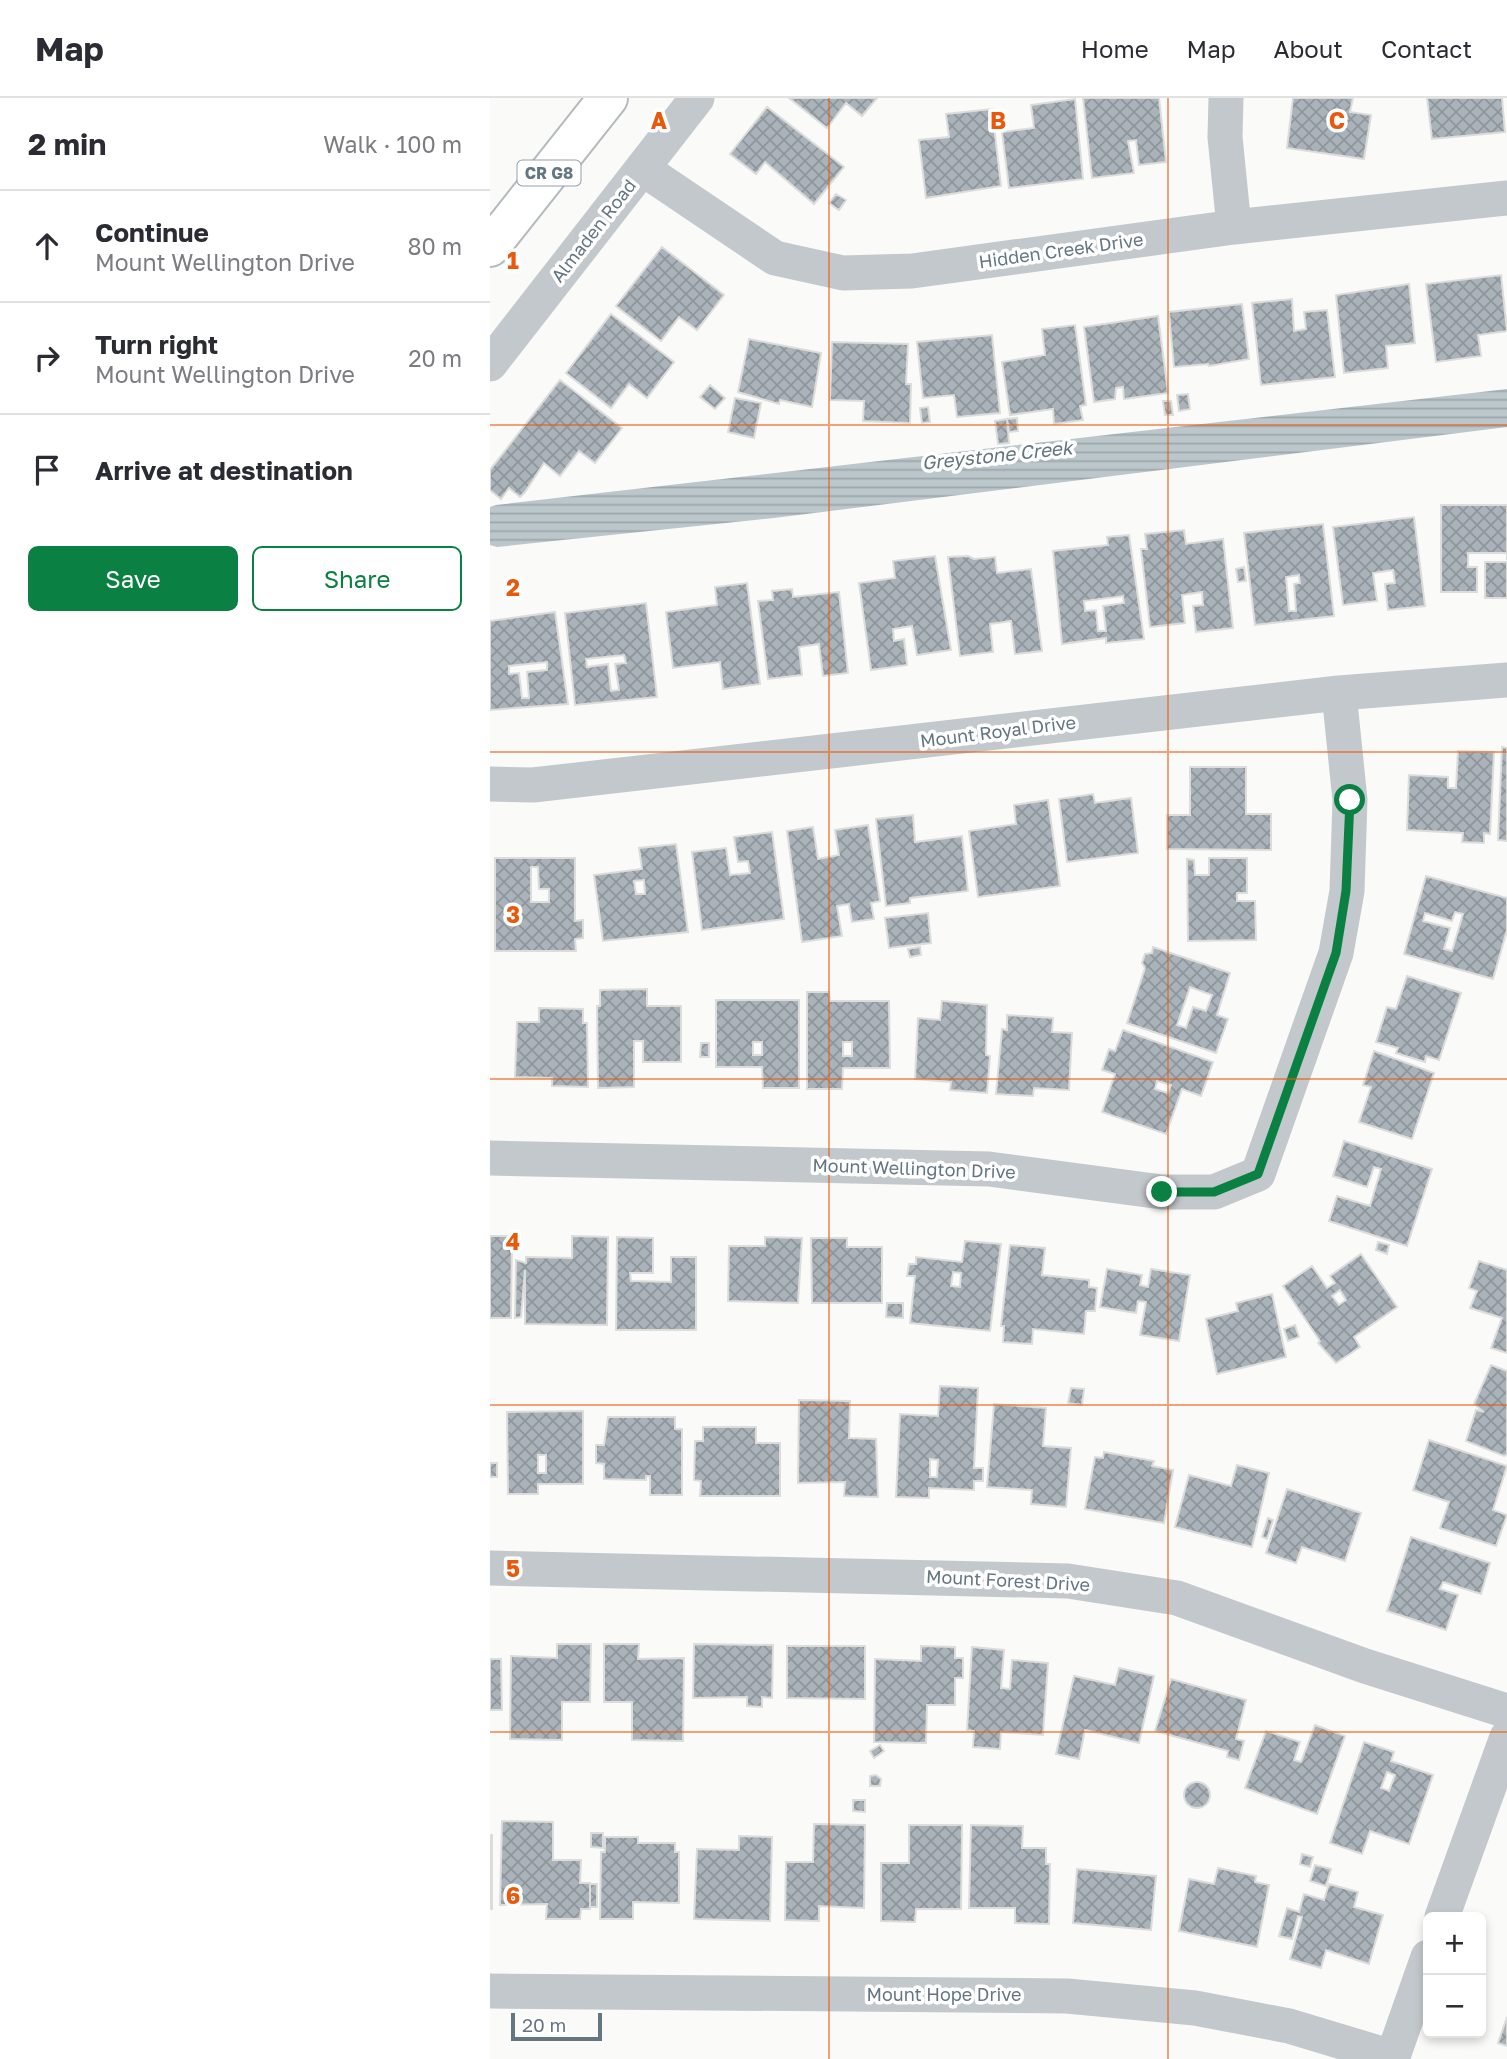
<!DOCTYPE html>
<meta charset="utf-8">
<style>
body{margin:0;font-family:"Golos Text",sans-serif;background:#f7f7f7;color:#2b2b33}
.controls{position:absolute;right:21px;bottom:21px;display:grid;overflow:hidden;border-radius:10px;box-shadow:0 4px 10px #0003}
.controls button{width:63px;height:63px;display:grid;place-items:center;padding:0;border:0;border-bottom:2px solid #e1e1e2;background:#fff;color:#2b2b33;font:35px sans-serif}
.scale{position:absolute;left:21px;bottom:18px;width:91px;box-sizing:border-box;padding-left:7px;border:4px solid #657683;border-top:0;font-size:19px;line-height:24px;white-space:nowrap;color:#657683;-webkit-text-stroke:5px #fff;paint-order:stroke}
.stop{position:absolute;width:21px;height:21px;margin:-16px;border:5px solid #0b8043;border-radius:50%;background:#fff}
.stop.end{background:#0b8043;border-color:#fff;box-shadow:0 2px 7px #0008}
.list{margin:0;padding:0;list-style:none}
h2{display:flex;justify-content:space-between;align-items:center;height:91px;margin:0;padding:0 28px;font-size:30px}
h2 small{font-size:23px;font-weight:400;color:#7c7c81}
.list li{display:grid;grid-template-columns:46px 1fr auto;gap:21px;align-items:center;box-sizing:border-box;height:112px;padding:0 28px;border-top:2px solid #e1e1e2}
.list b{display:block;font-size:26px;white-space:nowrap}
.list p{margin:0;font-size:23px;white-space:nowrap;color:#7c7c81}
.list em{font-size:23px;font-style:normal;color:#7c7c81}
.actions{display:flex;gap:14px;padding:21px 28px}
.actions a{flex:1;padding:16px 0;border:2px solid #0b8043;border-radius:10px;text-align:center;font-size:24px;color:#0b8043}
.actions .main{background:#0b8043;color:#fff}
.icon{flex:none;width:38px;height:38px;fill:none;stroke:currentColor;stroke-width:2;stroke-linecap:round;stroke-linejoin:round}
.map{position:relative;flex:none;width:1017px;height:1961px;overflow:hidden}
header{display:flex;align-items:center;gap:42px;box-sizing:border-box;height:98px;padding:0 35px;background:#fff;border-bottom:2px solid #e1e1e2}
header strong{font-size:33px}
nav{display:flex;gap:38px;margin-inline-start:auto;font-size:24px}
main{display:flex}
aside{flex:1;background:#fff}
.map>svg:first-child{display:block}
.water{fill:url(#water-rules)}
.building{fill:url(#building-cross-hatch);stroke:#dcdcda;stroke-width:2;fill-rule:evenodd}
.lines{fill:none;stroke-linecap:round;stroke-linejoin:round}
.primary-casing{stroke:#b5babe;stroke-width:42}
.street{stroke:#c3c8cc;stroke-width:35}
.primary{stroke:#fff;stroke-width:38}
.route{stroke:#0b8043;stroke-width:9}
.grid{fill:none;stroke:#e8590c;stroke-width:2;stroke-opacity:0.55}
.labels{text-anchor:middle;stroke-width:7;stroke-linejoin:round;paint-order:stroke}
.shield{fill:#fff;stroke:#939fa8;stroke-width:2}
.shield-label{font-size:16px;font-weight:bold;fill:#657683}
.street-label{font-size:18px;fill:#657683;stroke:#fff}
.water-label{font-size:19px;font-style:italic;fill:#60757c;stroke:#fff}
.grid-label{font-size:23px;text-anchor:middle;font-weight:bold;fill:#e8590c;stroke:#fff;stroke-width:7;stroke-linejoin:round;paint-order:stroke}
</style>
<header>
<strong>Map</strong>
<nav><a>Home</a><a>Map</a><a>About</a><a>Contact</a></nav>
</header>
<main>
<aside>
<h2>2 min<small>Walk · 100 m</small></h2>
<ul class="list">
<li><svg class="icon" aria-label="ahead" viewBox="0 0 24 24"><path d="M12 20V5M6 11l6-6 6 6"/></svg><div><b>Continue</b><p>Mount Wellington Drive</p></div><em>80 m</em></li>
<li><svg class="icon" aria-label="right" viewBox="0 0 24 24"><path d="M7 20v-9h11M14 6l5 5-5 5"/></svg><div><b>Turn right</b><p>Mount Wellington Drive</p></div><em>20 m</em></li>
<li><svg class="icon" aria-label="arrive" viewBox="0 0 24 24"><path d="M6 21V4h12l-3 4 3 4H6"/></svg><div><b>Arrive at destination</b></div></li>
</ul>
<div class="actions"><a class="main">Save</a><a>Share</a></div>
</aside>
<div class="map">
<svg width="1017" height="1961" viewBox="0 0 1017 1961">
<defs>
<pattern id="water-rules" width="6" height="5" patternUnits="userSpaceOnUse" patternTransform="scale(1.75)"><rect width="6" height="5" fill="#bbc7cb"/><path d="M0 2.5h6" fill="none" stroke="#9ca6aa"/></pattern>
<pattern id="building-cross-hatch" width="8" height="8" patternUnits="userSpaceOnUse" patternTransform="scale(1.75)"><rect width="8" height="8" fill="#aab3b9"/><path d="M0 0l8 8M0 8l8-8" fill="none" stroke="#8e969c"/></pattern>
</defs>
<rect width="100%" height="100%" fill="#fafaf8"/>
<path class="water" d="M 1017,291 L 1017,329 L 284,420 L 7,449 L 0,447 L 0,409 L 6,407 Z"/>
<path class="building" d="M 299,0 L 387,0 L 372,18 L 356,5 L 337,30 Z
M 593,0 L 669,0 L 676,64 L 649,67 L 646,42 L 638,43 L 644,75 L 602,80 Z
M 803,0 L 863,0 L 860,14 L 881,17 L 874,61 L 797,50 Z
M 937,0 L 1012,0 L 1015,34 L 942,41 Z
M 585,1 L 593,81 L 519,90 L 512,34 L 544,30 L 541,7 Z
M 277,9 L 354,69 L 324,106 L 275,64 L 266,76 L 240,56 Z
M 502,11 L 511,88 L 436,100 L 429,42 L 459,39 L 456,16 Z
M 346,96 L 356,102 L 349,112 L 339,105 Z
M 172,149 L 234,197 L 207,232 L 189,219 L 171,243 L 126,208 Z
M 1011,177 L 1017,233 L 988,237 L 991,258 L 946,264 L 936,186 Z
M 919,186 L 925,245 L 896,248 L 898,270 L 854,275 L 846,197 Z
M 802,201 L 804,233 L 816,231 L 814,214 L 837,212 L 845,279 L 771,287 L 762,205 Z
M 752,206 L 759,261 L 719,268 L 718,266 L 684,269 L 679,214 Z
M 121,216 L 184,264 L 157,300 L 139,286 L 121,310 L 76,275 Z
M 668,218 L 678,295 L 634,301 L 633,289 L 626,290 L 625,301 L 604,304 L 594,229 Z
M 585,227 L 596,307 L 590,308 L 593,322 L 564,326 L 563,311 L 520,317 L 512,264 L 555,257 L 552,231 Z
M 502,237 L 510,315 L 467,319 L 464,297 L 433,300 L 427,244 Z
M 259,241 L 331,255 L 322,309 L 290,302 L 289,306 L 248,294 Z
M 342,244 L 418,246 L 416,286 L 421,286 L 420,325 L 373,323 L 374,303 L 340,302 Z
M 70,282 L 132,330 L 105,365 L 89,353 L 70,378 L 54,365 L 35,394 L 30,399 L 19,390 L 11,401 L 0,392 L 0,372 Z
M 220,287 L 235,300 L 225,311 L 210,299 Z
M 698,296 L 700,311 L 689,313 L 687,297 Z
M 245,300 L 271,305 L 264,340 L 238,334 Z
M 673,303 L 681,303 L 683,317 L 675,317 Z
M 438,309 L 440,324 L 432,325 L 430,310 Z
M 527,320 L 528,333 L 519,334 L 517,321 Z
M 517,321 L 519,345 L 508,346 L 505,323 Z
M 951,407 L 1017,407 L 1017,462 L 1017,455 L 978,455 L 978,469 L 987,469 L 987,494 L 951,494 Z
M 924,419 L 935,508 L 898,512 L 895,486 L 905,485 L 903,472 L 883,475 L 887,503 L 853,507 L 843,429 Z
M 833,426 L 844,518 L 765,527 L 754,435 ZM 809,477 L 810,485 L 804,486 L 806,513 L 799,513 L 796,479 Z
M 694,432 L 696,446 L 733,441 L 743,530 L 706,534 L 703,508 L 713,507 L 712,494 L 692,497 L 695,525 L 660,529 L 651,451 L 657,451 L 655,436 Z
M 639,437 L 654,541 L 616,545 L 616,540 L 572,546 L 563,453 L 618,447 L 617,439 ZM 633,498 L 634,505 L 613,508 L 616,533 L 608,533 L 606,512 L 595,513 L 594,503 Z
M 445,458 L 461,552 L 427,557 L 422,528 L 403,531 L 404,543 L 414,541 L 417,567 L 381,572 L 369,485 L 405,480 L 403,463 Z
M 478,458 L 484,461 L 505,459 L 507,475 L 541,471 L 552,553 L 525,556 L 521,523 L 500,526 L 503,554 L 470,558 L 458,459 Z
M 995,464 L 1017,464 L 1017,500 L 995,500 Z
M 754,469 L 756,483 L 748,484 L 746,471 Z
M 257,485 L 270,586 L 233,591 L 230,564 L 183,570 L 176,514 L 227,507 L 225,489 Z
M 302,491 L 303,499 L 349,494 L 358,575 L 333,578 L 329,546 L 309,549 L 312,577 L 278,581 L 268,503 L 283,502 L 282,493 Z
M 156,505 L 167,599 L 85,607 L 75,515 ZM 134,557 L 136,565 L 125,566 L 129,592 L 121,593 L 118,566 L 97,569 L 96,561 Z
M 65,514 L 78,606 L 0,612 L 0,523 ZM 57,564 L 57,572 L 37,574 L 39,600 L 32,600 L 29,575 L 19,576 L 19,568 Z
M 1012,649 L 1017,650 L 1017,743 L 1008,742 Z
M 968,653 L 1004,654 L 1000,736 L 994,735 L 994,745 L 972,744 L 973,735 L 917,732 L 919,677 L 958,679 L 958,690 L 966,690 Z
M 700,669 L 756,669 L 756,716 L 781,716 L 781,752 L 677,751 L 677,717 L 700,717 Z
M 603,696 L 605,705 L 641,700 L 648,755 L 577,764 L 569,701 Z
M 558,702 L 570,788 L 488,799 L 479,733 L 526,726 L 524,707 Z
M 423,717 L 425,744 L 472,738 L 478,793 L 420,800 L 420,805 L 396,808 L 386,721 Z
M 378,727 L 390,803 L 381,805 L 384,821 L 362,824 L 359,806 L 347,808 L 352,838 L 312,844 L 297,733 L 323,729 L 328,761 L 349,757 L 345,732 Z
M 282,734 L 294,821 L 212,832 L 202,754 L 236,750 L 240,777 L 260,775 L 258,763 L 248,764 L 244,739 Z
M 186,746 L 198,834 L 113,843 L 104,777 L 152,771 L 149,750 ZM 154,782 L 155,796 L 146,796 L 144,783 Z
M 5,760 L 85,760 L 85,823 L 93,822 L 93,840 L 85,841 L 86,853 L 5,853 ZM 41,769 L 48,769 L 49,791 L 59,791 L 59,804 L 41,804 Z
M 719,760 L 757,760 L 757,795 L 747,795 L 747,803 L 765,803 L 766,842 L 698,843 L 697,761 L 704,762 L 705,777 L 719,777 Z
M 936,778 L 1017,800 L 1017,832 L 1003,881 L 914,856 ZM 965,814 L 973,816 L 962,853 L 954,851 L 960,830 L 933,823 L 935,815 L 962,823 Z
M 438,815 L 441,845 L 399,850 L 395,820 Z
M 430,849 L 431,857 L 420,859 L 418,851 Z
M 663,849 L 740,875 L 727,917 L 738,921 L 726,955 L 637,925 L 655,870 L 652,865 L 655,856 L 662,855 ZM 700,889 L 722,897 L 716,913 L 703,909 L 696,930 L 687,927 Z
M 917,878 L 971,895 L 949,962 L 936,958 L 935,964 L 906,955 L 908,950 L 886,944 L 897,909 L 906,911 Z
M 157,891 L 157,908 L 191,908 L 191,964 L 153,964 L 153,943 L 144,943 L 144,989 L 108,990 L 107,908 L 110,908 L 110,892 Z
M 317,894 L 339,894 L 340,903 L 399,903 L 400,970 L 353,970 L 352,991 L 317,991 ZM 353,944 L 362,944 L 362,958 L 353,958 Z
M 226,902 L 309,902 L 309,990 L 273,990 L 272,969 L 226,969 ZM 263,944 L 272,944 L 272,957 L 263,957 Z
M 452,903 L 497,907 L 496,957 L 500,958 L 497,995 L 460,992 L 461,984 L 425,981 L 428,920 L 450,922 Z
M 49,910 L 93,911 L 93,925 L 97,925 L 98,989 L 62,988 L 62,980 L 25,979 L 27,924 L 49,924 Z
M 517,917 L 563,920 L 562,934 L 582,935 L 579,992 L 544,990 L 543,998 L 506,996 L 512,931 L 517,932 Z
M 633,932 L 723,964 L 711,998 L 692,991 L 676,1036 L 612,1014 L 625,976 L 612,972 L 619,951 L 625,953 ZM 667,983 L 681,987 L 678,995 L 665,991 Z
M 211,945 L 219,945 L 219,959 L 210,959 Z
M 884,953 L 944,975 L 922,1041 L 869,1024 L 881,989 L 873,987 Z
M 854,1043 L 942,1071 L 917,1148 L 839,1123 L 847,1098 L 880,1108 L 891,1071 L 884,1069 L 877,1089 L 843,1078 Z
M 0,1138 L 22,1138 L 21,1220 L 0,1220 Z
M 82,1138 L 118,1139 L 117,1227 L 35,1226 L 35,1172 L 31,1219 L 25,1220 L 26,1162 L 36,1165 L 36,1159 L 82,1160 Z
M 127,1139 L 163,1140 L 163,1175 L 140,1175 L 141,1183 L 181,1184 L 181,1159 L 206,1159 L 206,1232 L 126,1232 Z
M 275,1139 L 312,1140 L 308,1205 L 238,1203 L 239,1148 L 275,1148 Z
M 321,1140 L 357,1140 L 357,1149 L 392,1149 L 392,1205 L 322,1205 Z
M 475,1143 L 511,1146 L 500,1233 L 420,1225 L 425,1178 L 417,1178 L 419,1166 L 426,1166 L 426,1159 L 472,1164 ZM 463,1174 L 471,1175 L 470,1189 L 461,1188 Z
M 888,1144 L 899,1147 L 897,1156 L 886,1152 Z
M 520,1147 L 555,1150 L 552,1177 L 599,1182 L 599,1189 L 607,1190 L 605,1213 L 596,1213 L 594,1236 L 543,1231 L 542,1246 L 513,1244 L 514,1228 L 511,1228 Z
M 871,1156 L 907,1209 L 864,1239 L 870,1249 L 846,1265 L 828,1245 L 830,1243 L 793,1188 L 822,1168 L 837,1190 L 845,1185 L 840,1178 ZM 850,1192 L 856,1202 L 849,1207 L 842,1198 Z
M 989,1163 L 1017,1172 L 1017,1255 L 1001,1250 L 1012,1220 L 980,1210 L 987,1193 L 979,1190 Z
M 617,1171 L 652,1177 L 650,1187 L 658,1189 L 661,1171 L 700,1177 L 689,1243 L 650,1237 L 656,1204 L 648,1203 L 646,1215 L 610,1209 Z
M 782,1196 L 796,1259 L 727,1276 L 716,1221 L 748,1213 L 746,1205 Z
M 397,1205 L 413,1205 L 413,1220 L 396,1219 Z
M 805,1227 L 809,1239 L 798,1243 L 794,1231 Z
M 1001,1267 L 1017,1273 L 1017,1356 L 1014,1358 L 976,1343 L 986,1312 L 994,1314 L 984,1306 Z
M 450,1288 L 488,1290 L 484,1370 L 493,1370 L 493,1383 L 484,1383 L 484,1392 L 439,1390 L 439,1400 L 406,1399 L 410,1316 L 448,1318 ZM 440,1361 L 448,1362 L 447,1379 L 440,1379 Z
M 581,1290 L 594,1291 L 592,1307 L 578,1305 Z
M 309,1302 L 360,1303 L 359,1340 L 386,1341 L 388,1399 L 354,1398 L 355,1384 L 308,1385 Z
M 504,1306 L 556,1310 L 553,1348 L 581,1350 L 576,1409 L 541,1406 L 542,1392 L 497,1389 Z
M 93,1313 L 93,1386 L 48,1386 L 48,1396 L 18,1396 L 17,1314 ZM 48,1357 L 56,1357 L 56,1375 L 48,1375 Z
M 118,1319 L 185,1319 L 185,1331 L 192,1331 L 192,1397 L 160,1397 L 160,1378 L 156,1378 L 156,1382 L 114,1381 L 114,1366 L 106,1365 L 106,1347 L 114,1347 Z
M 213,1329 L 266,1329 L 266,1345 L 290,1345 L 290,1398 L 210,1398 L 211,1383 L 204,1382 L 205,1343 L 213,1343 Z
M 939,1342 L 1017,1368 L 1003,1412 L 1017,1417 L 1006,1448 L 950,1430 L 959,1404 L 923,1392 Z
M 614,1354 L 664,1363 L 662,1368 L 683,1372 L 674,1425 L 595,1411 L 605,1359 L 613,1360 Z
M 0,1365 L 7,1365 L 7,1379 L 0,1379 Z
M 747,1367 L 779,1375 L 762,1449 L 685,1429 L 699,1377 L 741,1388 Z
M 797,1391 L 871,1415 L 855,1463 L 812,1449 L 806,1465 L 776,1455 Z
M 778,1420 L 783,1422 L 777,1441 L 772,1439 Z
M 921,1439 L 1000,1465 L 991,1496 L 953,1484 L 950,1491 L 968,1497 L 956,1532 L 897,1513 Z
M 67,1546 L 101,1546 L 100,1604 L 72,1604 L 72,1642 L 20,1641 L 21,1558 L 67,1560 Z
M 114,1546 L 149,1546 L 148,1561 L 194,1560 L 193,1643 L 142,1642 L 142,1604 L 114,1604 Z
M 204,1546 L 283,1547 L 282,1600 L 272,1599 L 272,1609 L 257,1608 L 257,1599 L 203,1600 Z
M 297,1548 L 375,1548 L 375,1601 L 297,1600 Z
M 431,1548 L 465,1549 L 465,1560 L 473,1560 L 473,1580 L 465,1580 L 465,1607 L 437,1607 L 436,1645 L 384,1644 L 385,1561 L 431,1563 Z
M 482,1549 L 514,1552 L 511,1590 L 520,1591 L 522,1562 L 558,1565 L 553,1637 L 511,1634 L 510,1651 L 483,1649 L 484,1633 L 477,1632 Z
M 0,1561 L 11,1561 L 12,1612 L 0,1612 Z
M 629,1570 L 664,1578 L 649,1645 L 595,1632 L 589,1661 L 566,1656 L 584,1578 L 625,1587 Z
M 681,1581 L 756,1602 L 746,1641 L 754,1643 L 749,1662 L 737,1659 L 738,1653 L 665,1633 Z
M 825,1627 L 855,1638 L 827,1716 L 755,1690 L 776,1633 L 810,1644 L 804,1662 L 811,1664 Z
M 874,1644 L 904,1654 L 901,1663 L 943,1677 L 919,1746 L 880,1733 L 872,1756 L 840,1745 ZM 897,1674 L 905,1677 L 899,1693 L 891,1690 Z
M 390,1647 L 394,1653 L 384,1660 L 380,1653 Z
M 386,1677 L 391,1681 L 390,1688 L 380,1688 L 380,1678 Z
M694 1697a13 13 0 1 1 26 0a13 13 0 1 1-26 0Z
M 363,1702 L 375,1702 L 375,1714 L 363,1713 Z
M 12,1723 L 63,1724 L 63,1762 L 91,1762 L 90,1785 L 100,1785 L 100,1811 L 91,1811 L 90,1821 L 56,1821 L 57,1806 L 10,1807 Z
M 324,1726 L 375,1727 L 374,1810 L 329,1808 L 329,1823 L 295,1822 L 296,1764 L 323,1764 Z
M 419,1727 L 472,1727 L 471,1811 L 426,1811 L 425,1824 L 391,1823 L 391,1765 L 419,1765 Z
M 481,1727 L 533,1728 L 532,1750 L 556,1750 L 556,1766 L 560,1766 L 559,1826 L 525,1825 L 525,1810 L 479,1810 Z
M 101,1735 L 113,1735 L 113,1750 L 101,1749 Z
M 0,1737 L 2,1737 L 2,1811 L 0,1811 Z
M 249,1738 L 282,1739 L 280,1823 L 204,1821 L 207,1751 L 249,1752 Z
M 115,1739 L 148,1739 L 148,1745 L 185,1745 L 185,1754 L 189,1754 L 189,1805 L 143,1804 L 143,1821 L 110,1821 L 111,1754 L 115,1754 Z
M 812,1756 L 823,1759 L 820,1769 L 810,1766 Z
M 825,1767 L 841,1771 L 836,1788 L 820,1783 Z
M 728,1770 L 766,1778 L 765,1784 L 779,1787 L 767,1849 L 689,1833 L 699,1781 L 724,1786 Z
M 587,1771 L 666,1778 L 661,1832 L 583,1825 Z
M 100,1786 L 107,1786 L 107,1809 L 100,1809 Z
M 839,1786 L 868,1794 L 864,1809 L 893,1817 L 879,1866 L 836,1852 L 831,1870 L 800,1861 L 812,1819 L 808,1818 L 802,1841 L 789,1838 L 797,1810 L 809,1814 L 814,1796 L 834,1802 Z
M 1017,1919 L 1017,1948 L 1008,1945 Z"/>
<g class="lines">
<g class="primary-casing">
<path id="primary" d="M 0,149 L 118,0"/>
</g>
<path class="street" d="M 736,0 L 735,39 L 744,129
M 153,71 L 285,160 L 353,175 L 422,173 L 744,129 L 1017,100
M 0,266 L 207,0
M 0,686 L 43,687 L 849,595 L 1017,582
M 0,1060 L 499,1071 L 672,1094 L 724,1094 L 768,1076 L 846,855 L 857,793 L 860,702 L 849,595
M 0,1470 L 578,1483 L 687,1500 L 875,1568 L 1017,1613
M 952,1819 L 1017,1639
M 0,1893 L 577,1898 L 705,1910 L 799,1928 L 902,1959
M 902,1961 L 938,1859"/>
<use href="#primary" class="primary"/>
</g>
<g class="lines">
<path class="route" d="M 672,1094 L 724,1094 L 768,1076 L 846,855 L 856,793 L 860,702"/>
</g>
<path class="grid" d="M 339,0 L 339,1961M 678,0 L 678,1961M 0,327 L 1017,327M 0,654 L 1017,654M 0,981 L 1017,981M 0,1307 L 1017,1307M 0,1634 L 1017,1634"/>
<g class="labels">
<rect class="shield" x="27.5" y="62.5" width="63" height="25" rx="5"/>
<g class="shield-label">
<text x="59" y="81">CR G8</text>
</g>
<g class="street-label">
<text transform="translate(104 133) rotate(-52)" y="6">Almaden Road</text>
<text transform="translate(571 153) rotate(-8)" y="6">Hidden Creek Drive</text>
<text transform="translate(508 634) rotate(-7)" y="6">Mount Royal Drive</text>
<text transform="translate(424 1071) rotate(2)" y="6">Mount Wellington Drive</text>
<text transform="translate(518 1483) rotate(3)" y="6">Mount Forest Drive</text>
<text x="454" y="1903">Mount Hope Drive</text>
</g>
<g class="water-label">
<text transform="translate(507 357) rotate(-6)" y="7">Greystone Creek</text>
</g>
</g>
<g class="grid-label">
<text x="169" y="31">A</text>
<text x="508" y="31">B</text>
<text x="847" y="31">C</text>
<text x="23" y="171">1</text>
<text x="23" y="498">2</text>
<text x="23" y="825">3</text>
<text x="23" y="1152">4</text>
<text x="23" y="1479">5</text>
<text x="23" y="1806">6</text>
</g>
</svg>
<div class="controls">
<button>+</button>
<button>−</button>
</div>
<div class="scale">20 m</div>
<div class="stop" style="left:860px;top:702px"></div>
<div class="stop end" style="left:672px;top:1094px"></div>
</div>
</main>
